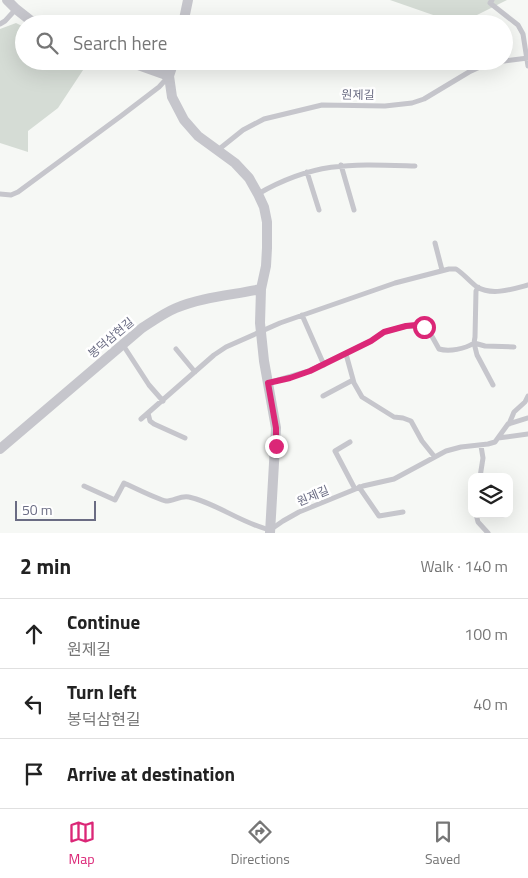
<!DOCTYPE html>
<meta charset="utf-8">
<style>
body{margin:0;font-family:"Titillium Web","Noto Sans KR",sans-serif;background:#f2f2f2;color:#222}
.controls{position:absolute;right:15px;bottom:15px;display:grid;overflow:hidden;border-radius:10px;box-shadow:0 5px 20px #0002}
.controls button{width:45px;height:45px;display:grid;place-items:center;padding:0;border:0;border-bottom:1px solid #e0e0e0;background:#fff;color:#222;font:25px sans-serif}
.scale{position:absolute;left:15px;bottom:12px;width:81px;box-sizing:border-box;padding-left:5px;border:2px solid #6a6c83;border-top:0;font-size:14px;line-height:18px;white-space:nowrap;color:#6a6c83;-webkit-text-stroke:4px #fff;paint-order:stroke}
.stop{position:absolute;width:15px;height:15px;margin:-11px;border:4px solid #db2777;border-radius:50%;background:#fff}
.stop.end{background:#db2777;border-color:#fff;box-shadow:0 1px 5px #0008}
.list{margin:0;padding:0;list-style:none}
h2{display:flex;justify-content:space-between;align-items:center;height:65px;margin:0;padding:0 20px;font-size:21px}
h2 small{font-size:16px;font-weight:400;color:#767676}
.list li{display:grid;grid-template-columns:32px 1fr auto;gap:15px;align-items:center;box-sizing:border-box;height:70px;padding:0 20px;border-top:1px solid #e0e0e0}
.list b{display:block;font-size:19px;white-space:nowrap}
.list p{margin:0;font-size:16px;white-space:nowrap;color:#767676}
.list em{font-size:16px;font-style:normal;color:#767676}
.icon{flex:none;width:28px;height:28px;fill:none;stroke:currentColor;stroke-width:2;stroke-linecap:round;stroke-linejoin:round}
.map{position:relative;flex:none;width:528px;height:533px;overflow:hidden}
.search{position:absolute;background:#fff;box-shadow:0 5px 20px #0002;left:15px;right:15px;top:15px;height:55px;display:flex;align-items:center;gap:12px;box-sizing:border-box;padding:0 18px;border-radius:28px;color:#767676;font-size:19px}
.sheet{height:275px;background:#fff}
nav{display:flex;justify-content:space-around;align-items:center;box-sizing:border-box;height:70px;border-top:1px solid #e0e0e0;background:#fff;font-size:14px;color:#767676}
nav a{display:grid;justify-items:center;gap:2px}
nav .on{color:#db2777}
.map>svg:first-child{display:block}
.green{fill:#d5dcd5}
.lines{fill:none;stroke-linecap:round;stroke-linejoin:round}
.service{stroke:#c6c6cc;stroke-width:5}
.minor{stroke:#c6c6cc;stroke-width:10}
.route{stroke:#db2777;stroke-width:6}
.labels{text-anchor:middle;stroke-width:5;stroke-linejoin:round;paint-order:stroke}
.street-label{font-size:12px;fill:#6a6c83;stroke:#fff}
</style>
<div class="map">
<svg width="528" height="533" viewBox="0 0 528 533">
<rect width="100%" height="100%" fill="#f6f8f5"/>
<path class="green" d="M 390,0 L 507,0 L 459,24 Z
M 16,23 L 24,27 L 24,61 L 82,61 L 87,64 L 58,108 L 28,131 L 28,152 L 0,143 L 0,29 Z"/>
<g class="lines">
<path class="service" d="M 492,0 L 490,3 L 518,25 L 523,34 L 528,66
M 0,24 L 5,21 L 16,9
M 504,61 L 528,58
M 218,150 L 243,130 L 264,119 L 322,105 L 385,106 L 412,103 L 424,99 L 469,72 L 482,66 L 500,61
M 341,165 L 354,210
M 307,172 L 319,210
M 0,194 L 11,195 L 18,192 L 121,116 L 159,87 L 169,76
M 258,194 C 315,161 353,164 415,166
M 435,243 L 442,270
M 302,315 L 324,365
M 474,343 L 477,355 L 493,385
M 474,343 L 485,346 L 514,347
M 123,345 L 149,385 L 163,401
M 176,349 L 195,372
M 346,354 L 354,383 L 362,397 L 394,417 L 403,418 L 411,421 L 422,441 L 434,456
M 268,383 L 309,371 L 371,341 L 384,332 L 406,326 L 424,327 L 429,331 L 439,349 C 449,352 465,349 474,343 L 475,337 L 476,291 L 478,287
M 323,396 L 353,380
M 148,413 L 150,421 L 154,424 L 185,438
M 141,419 L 214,355 L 226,347 L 280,323 L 395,283 L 449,269 L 456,269 C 464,274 470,282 477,287 C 492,296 513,289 528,285
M 509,424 L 514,412 L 525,402 L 528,396
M 498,438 L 528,434
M 350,442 L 335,451 L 355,489
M 480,477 L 483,458 L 481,446
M 84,486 L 115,500 L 124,483 C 133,487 159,500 166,501 C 174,501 181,495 189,497 C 216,503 241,523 270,530 L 283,521 L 299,512 L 363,486 L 394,479 L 446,451 L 461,447 L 488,444 L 495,442 L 508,424 L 528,418
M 359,487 L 379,516 L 403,512
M 476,514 L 478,522 L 488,533"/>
<path class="minor" d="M 7,0 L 16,9 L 35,24
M 183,24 L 188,0
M 127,61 L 169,76 L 172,97 L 184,120 L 198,136 L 235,163 L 249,178 L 258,194 L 264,207 L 267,222 L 267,248 L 266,266 L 261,289 L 260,323 L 264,361 L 276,428 L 270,533
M 169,76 L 174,61
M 0,449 L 142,328 C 153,321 164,313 176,308 C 202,297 233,295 261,289"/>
</g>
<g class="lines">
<path class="route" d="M 276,446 L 276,428 L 268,383 L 290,378 L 310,371 L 371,341 L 384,332 L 406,326 L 416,325 L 424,327"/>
</g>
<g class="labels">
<g class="street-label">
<text transform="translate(358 95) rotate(1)" y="4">원제길</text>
<text transform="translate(111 338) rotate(-40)" y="4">봉덕삼현길</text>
<text transform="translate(313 496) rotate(-23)" y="4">원제길</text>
</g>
</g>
</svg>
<div class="controls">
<button><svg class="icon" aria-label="layers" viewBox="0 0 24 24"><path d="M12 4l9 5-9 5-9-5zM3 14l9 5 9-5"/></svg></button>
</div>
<div class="scale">50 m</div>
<div class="stop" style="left:424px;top:327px"></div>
<div class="stop end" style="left:276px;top:446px"></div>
<div class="search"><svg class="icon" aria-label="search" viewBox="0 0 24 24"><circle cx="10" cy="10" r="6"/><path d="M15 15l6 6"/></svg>Search here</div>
</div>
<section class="sheet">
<h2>2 min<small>Walk · 140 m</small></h2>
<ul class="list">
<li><svg class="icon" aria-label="ahead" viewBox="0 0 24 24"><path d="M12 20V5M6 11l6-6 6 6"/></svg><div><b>Continue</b><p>원제길</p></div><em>100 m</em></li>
<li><svg class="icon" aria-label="left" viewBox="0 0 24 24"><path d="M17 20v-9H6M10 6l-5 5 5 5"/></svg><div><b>Turn left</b><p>봉덕삼현길</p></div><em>40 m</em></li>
<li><svg class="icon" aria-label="arrive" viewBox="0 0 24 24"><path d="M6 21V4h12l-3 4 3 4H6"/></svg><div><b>Arrive at destination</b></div></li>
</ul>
</section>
<nav>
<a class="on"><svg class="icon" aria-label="map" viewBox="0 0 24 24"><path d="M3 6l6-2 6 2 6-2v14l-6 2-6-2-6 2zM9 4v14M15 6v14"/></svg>Map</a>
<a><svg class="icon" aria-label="directions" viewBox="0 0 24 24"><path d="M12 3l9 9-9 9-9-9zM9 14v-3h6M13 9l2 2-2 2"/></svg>Directions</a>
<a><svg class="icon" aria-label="saved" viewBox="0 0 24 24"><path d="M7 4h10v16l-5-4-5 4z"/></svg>Saved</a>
</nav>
